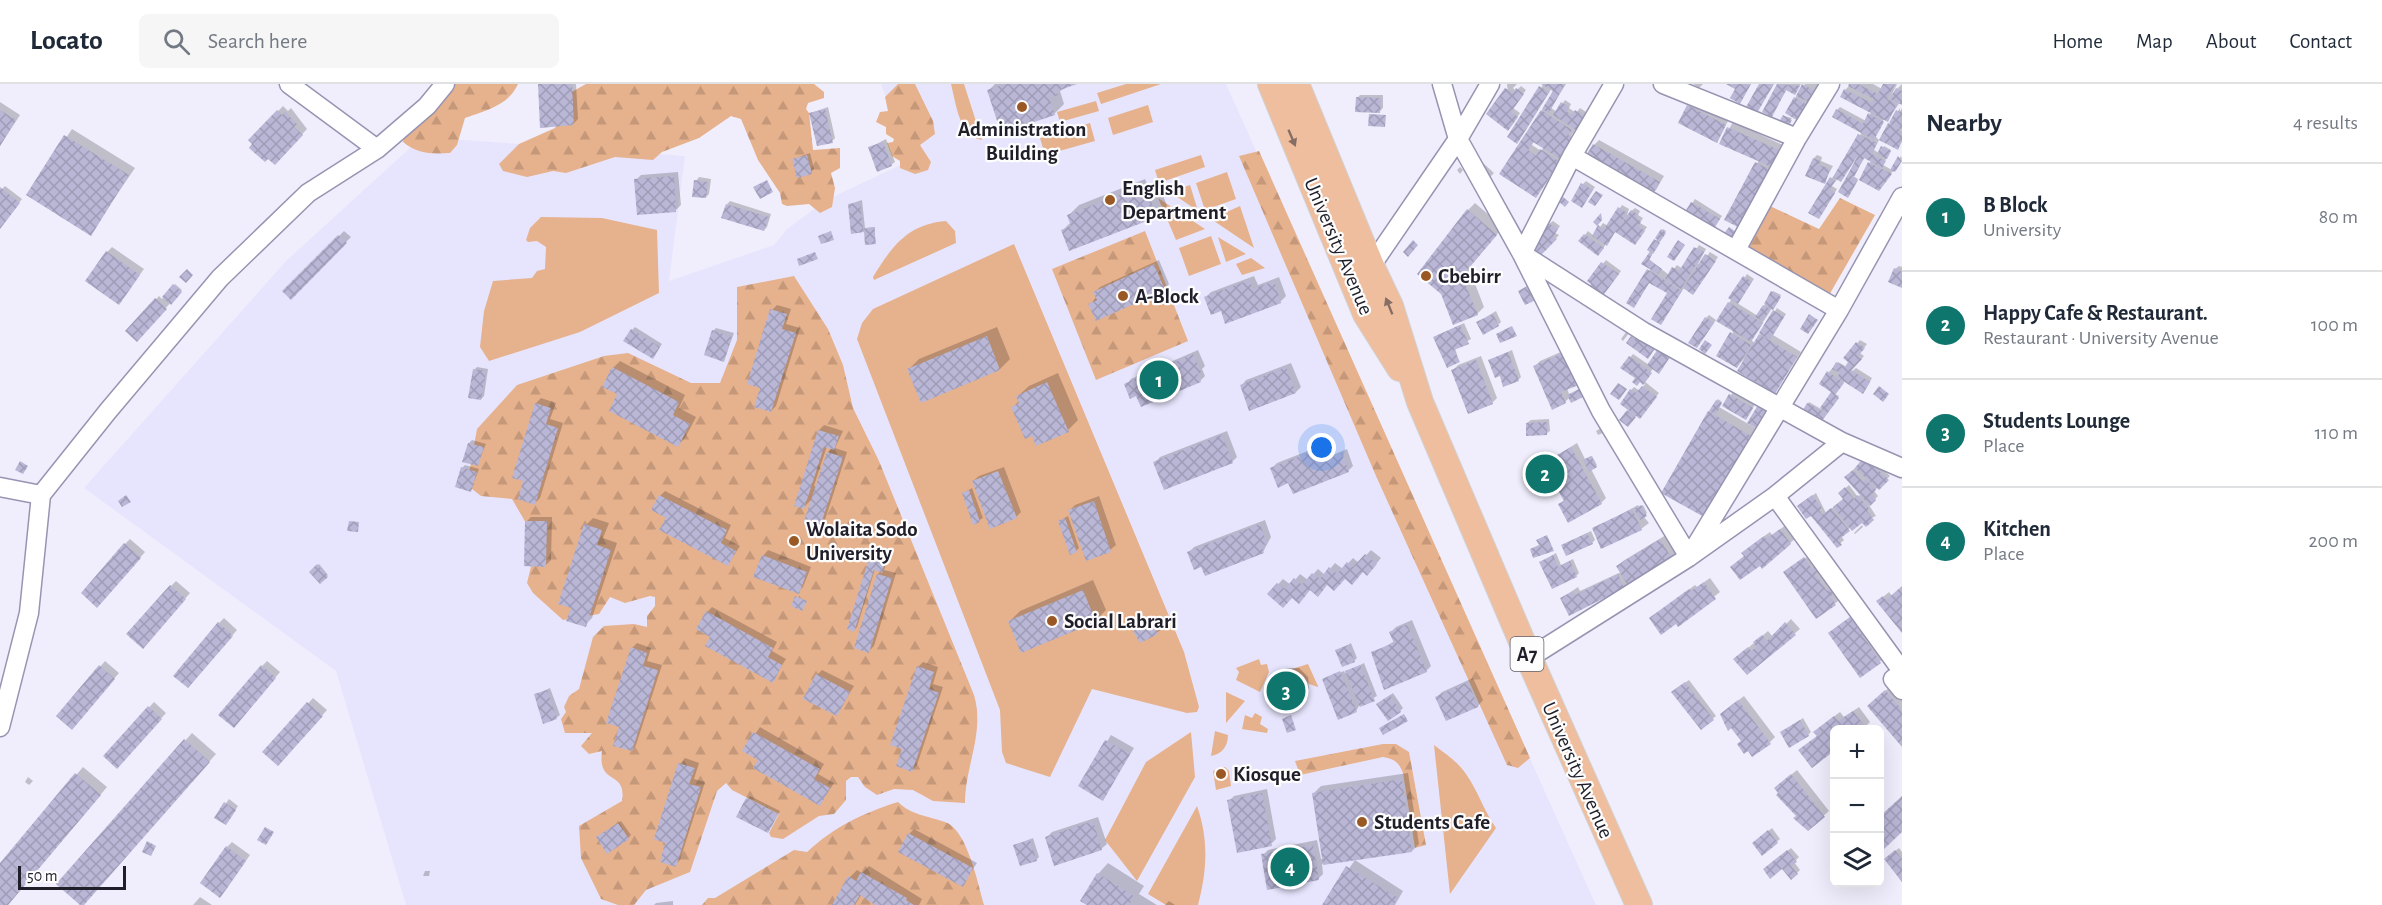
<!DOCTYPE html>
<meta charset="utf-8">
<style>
body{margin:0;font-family:"Alegreya Sans",sans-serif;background:#f6f6f7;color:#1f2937}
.controls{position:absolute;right:18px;bottom:18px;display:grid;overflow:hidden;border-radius:9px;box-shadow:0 6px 24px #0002}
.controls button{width:54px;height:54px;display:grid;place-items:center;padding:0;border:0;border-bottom:2px solid #e0e1e3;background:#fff;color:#1f2937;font:30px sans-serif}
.scale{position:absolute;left:18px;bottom:15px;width:108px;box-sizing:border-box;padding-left:6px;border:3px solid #1f1e29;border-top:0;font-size:16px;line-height:21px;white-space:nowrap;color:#1f1e29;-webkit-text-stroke:4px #fdfdfd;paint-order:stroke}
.you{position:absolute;left:1322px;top:364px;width:21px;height:21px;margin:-15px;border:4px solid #fff;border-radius:50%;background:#1a73e8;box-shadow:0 0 0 9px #1a73e833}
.badge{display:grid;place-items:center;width:39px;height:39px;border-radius:50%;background:#0f766e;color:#fff;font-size:20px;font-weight:700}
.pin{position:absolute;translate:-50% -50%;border:3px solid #fff;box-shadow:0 2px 6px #0006}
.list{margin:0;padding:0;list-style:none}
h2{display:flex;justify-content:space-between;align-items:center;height:78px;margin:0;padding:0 24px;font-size:26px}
h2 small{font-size:20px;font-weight:400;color:#747a83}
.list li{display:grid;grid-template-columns:39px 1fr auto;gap:18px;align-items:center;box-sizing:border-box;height:108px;padding:0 24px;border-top:2px solid #e0e1e3}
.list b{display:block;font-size:22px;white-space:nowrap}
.list p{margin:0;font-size:20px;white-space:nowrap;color:#747a83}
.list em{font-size:20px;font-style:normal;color:#747a83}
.icon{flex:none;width:33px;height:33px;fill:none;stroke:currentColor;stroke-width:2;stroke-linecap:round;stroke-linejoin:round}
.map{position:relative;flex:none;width:1902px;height:821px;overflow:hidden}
header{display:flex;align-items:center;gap:36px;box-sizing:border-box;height:84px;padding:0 30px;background:#fff;border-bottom:2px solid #e0e1e3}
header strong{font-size:28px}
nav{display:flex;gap:33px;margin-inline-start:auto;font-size:21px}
.search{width:420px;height:54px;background:#f6f6f7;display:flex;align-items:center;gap:15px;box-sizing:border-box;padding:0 21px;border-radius:9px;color:#747a83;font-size:22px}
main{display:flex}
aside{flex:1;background:#fff}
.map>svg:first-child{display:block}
.built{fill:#e7e5fd}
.forest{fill:url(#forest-firs)}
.garden{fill:#e6b18d}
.shadow{fill:#0003;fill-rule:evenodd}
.building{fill:url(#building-cross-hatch)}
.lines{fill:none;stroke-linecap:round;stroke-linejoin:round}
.minor-casing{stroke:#9794b2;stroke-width:21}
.highway-casing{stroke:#d2d2d4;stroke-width:28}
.minor{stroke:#fff;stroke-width:18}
.highway{stroke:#eebe9e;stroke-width:26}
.oneway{fill:#866e64}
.poi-dot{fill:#995824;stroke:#fdfdfd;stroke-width:2}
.labels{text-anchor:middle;stroke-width:4.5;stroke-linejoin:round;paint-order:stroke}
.shield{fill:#fdfdfd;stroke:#626169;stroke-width:1.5}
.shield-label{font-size:20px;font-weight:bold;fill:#1f1e29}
.poi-label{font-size:21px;font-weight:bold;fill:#1f1e29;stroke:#fdfdfd;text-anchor:start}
.street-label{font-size:21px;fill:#1f1e29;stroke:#fdfdfd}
</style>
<header>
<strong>Locato</strong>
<div class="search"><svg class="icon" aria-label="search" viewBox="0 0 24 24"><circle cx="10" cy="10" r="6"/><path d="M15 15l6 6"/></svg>Search here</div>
<nav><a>Home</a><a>Map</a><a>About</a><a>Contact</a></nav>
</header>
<main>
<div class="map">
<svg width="1902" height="821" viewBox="0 0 1902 821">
<defs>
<pattern id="forest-firs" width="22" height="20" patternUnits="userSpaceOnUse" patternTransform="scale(1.5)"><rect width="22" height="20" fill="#e6b18d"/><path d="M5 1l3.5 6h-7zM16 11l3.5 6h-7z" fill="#c5987a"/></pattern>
<pattern id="building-cross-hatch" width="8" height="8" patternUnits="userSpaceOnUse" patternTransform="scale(1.5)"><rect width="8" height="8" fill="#b9b6d6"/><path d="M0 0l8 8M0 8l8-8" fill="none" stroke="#9f9cb8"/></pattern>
</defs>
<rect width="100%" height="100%" fill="#f0eefc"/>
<path class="built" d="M 881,0 L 1226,0 L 1596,821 L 406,821 L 336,587 L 84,404 L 286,177 L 422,53 L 685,72 L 669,197 L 774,161 L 787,145 L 826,116 L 909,77 Z"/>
<path class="forest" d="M 441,0 L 518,0 C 508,22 486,26 465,34 L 457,61 L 450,69 C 431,70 418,70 403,58 L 407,41 Z
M 586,0 L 814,0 L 824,8 L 824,14 L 808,19 L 806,25 L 809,29 L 813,66 L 840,64 L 840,84 L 831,89 L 835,104 L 832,123 L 820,129 L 809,120 L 787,122 L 782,120 L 780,109 L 758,76 L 741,35 L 731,32 L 699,54 L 662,68 L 653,76 L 615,73 L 566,89 L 553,87 L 527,93 L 503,87 L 499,80 L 519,60 L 555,44 L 568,10 Z
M 898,0 L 915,0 L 933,37 L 935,50 L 920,61 L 931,78 L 928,86 L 915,90 L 900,84 L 900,77 L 892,72 L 887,59 L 893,58 L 894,55 L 886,50 L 886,43 L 876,38 L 880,28 L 888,27 L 885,13 Z
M 1259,67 L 1530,674 L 1518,684 L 1507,681 L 1376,392 L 1239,72 Z
M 1840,114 L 1875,131 L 1828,213 L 1748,162 L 1770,122 L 1819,145 Z
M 1145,147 L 1188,257 L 1096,296 L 1052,185 Z
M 794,192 L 828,245 L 843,281 L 853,324 L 879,377 L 974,611 C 985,649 965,682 965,719 L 933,717 L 913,706 L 894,705 L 877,711 L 865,703 L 858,693 L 851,693 L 846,697 L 846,716 L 834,730 L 819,732 L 783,755 L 771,753 L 769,749 L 779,730 L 732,706 L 726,699 L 717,707 L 690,788 L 646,806 L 634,821 L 618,821 L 601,815 L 581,774 L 579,742 L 622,717 C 627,685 597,703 602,667 L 589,670 L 581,662 L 592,649 L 565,649 L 561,635 L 566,628 L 564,623 L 569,612 L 579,605 L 593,553 L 604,542 L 634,540 L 647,543 L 647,532 L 655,522 L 655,513 L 650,512 L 625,519 L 610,513 L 599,530 L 563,536 L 533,509 L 527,499 L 537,458 L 512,415 L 481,412 L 467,401 L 477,345 L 517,301 L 604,272 L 628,269 L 691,299 L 720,299 L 737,256 L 737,203 Z
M 1383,660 L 1396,660 L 1409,668 L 1426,761 L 1415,764 L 1403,689 C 1399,678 1394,675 1383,673 L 1300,691 L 1295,677 Z
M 898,718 C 911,731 928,732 945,738 C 967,745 978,800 984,821 L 702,821 L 708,814 L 715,814 L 794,766 L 807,768 C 834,743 863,729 898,718 Z"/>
<path class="garden" d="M 951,0 L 964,0 L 982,56 C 959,53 956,19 951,0 Z
M 1126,0 L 1161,0 L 1101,20 L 1097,9 Z
M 1096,17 L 1099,27 L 1060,38 L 1057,28 Z
M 1148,21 L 1153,38 L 1113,51 L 1108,34 Z
M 1090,39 L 1095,57 L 1045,71 L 1040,54 Z
M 1201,71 L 1205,83 L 1159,99 L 1155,86 Z
M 1227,88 L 1236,115 L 1205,126 L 1196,99 Z
M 1190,101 L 1198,127 L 1170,108 Z
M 1158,114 L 1205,145 L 1176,156 Z
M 1240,122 L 1254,164 L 1211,135 Z
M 541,133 L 602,134 L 657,146 L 659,209 L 580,248 L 489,277 L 480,263 L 484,227 L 493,197 L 532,194 L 537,187 L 545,185 L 546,163 L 537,157 L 528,158 L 526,156 L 530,144 Z
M 946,137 L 955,147 L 956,159 L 874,196 L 873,193 C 892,162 908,140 946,137 Z
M 1211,152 L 1221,180 L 1189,192 L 1179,164 Z
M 1218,153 L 1246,170 L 1226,178 Z
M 1014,160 L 1184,568 L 1199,623 L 1197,628 L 1187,629 L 1092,605 L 1050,693 L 1006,679 L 1002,668 L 1000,626 L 857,255 L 862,239 L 873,225 Z
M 1251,174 L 1265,184 L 1242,191 L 1236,180 Z
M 1259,575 L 1261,581 L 1267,580 L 1269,588 L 1260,608 L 1236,596 L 1239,588 L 1236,584 Z
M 1308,580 L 1318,602 L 1318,603 L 1309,600 L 1303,592 L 1292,585 Z
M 1226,608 L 1245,617 L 1226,639 Z
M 1255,629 L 1262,633 L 1260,640 L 1268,645 L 1267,649 L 1242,645 L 1245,631 L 1252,634 Z
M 1215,647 L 1228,651 C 1228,662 1222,670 1211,672 Z
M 1191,648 L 1195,693 L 1137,797 L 1105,756 L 1146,678 Z
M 1434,661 C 1446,670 1458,678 1466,690 C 1478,707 1484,727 1496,744 L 1450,810 Z
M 1225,683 L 1229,687 L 1231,702 L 1216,706 L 1213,687 Z
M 1197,722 C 1209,756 1207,787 1198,821 L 1166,821 L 1148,810 Z"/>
<path class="shadow" d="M 539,0 L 576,0 L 578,35 L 573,40 Z
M 995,0 L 1073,0 L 1060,7 L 1064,20 L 1054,30 L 989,6 Z
M 1507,0 L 1517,0 L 1513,4 L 1516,7 L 1521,2 L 1526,6 L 1513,24 L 1520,29 L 1511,42 Z
M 1543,0 L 1566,0 L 1551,24 L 1557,28 L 1565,16 L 1571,20 L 1569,24 L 1576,29 L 1580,24 L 1586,28 L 1560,70 L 1564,73 L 1536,112 L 1501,90 L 1555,6 L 1552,4 L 1520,55 ZM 1534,57 L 1544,63 L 1541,67 L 1532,61 Z
M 1693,0 L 1703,0 L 1699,4 Z
M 1778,0 L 1801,0 L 1795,9 L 1787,5 L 1772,31 L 1764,27 Z
M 1805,0 L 1823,0 L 1812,16 L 1793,32 L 1788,40 L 1784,32 L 1792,34 L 1795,14 Z
M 1851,0 L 1873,0 L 1882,5 L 1885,0 L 1897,0 L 1892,10 L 1902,0 L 1902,19 L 1900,18 L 1888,36 L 1887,30 L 1875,52 L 1879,56 L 1874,66 L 1879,69 L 1884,62 L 1891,66 L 1883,81 L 1892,86 L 1901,72 L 1902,75 L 1882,102 L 1869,79 L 1872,77 L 1865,73 L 1853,92 L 1858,95 L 1849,111 L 1849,91 L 1861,69 L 1859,68 L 1832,102 L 1837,105 L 1822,130 L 1831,94 L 1836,92 L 1862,48 L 1837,26 L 1840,23 L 1866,37 L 1872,27 L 1845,6 Z
M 1360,11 L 1383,11 L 1383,24 L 1380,27 L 1357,14 Z
M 0,18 L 20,31 L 0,62 Z
M 1691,18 L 1728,37 L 1717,57 L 1680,39 Z
M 283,22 L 288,27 L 291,24 L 307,45 L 275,79 L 250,56 Z
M 828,23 L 835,54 L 832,57 L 811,29 Z
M 1900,24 L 1902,58 L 1897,64 L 1881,56 Z
M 1733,38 L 1785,62 L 1778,78 L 1726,135 L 1759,76 L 1721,59 Z
M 72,45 L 135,84 L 90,150 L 28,111 Z
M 886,55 L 895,78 L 891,81 L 869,64 Z
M 1599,56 L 1664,92 L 1656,106 L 1651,111 L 1594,61 Z
M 810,69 L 814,85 L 811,88 L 794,75 Z
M 1817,71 L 1822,73 L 1821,77 L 1833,82 L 1824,98 L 1814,74 Z
M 1483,79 L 1494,89 L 1490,93 L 1479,83 Z
M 1460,83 L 1463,86 L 1460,90 L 1457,86 Z
M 678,88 L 681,121 L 676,126 L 636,96 L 641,91 Z
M 699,93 L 711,95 L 709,110 L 706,113 L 696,97 Z
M 1145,95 L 1150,107 L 1160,103 L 1167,122 L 1156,132 L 1063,146 L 1071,138 L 1069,131 L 1079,121 Z
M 1586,97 L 1595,103 L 1582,122 L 1583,100 Z
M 5,102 L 22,115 L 0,143 L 0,107 Z
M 1695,115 L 1722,132 L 1712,146 L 1685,130 Z
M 862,116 L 865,144 L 875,143 L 875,158 L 867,159 L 865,145 L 862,147 L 850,120 Z
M 730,117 L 771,130 L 767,143 L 764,146 L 727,120 Z
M 1475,119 L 1503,143 L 1469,184 L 1484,223 L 1477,230 L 1454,239 L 1468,126 Z
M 1622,121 L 1629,125 L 1627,131 L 1635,124 L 1640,127 L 1638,131 L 1643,134 L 1640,139 L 1647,143 L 1638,156 L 1616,147 L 1601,167 L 1585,151 L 1588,147 L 1594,152 L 1603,139 L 1608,142 Z
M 1553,137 L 1560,142 L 1555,149 L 1559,151 L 1545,167 L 1543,165 L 1549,140 Z
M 1663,145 L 1666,147 L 1649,175 L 1669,191 L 1677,181 L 1683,185 L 1699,161 L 1706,165 L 1698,180 L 1700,181 L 1710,168 L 1718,173 L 1696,206 L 1684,204 L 1661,239 L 1669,209 L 1650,198 L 1633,222 L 1651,184 L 1643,179 Z
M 344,147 L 351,153 L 291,214 L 284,207 Z
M 112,163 L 144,185 L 119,219 L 107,168 Z
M 1159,176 L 1169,200 L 1164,205 L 1090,220 L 1097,214 L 1095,208 L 1100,203 Z
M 1606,176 L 1621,187 L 1605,208 L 1589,197 Z
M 1899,182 L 1902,183 L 1902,202 L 1895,185 Z
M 1747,190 L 1754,195 L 1737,219 L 1758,232 L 1773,207 L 1781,211 L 1751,256 L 1755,259 L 1777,224 L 1786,230 L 1773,251 L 1801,268 L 1775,308 L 1744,275 L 1737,282 L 1729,219 Z
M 1254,192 L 1258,201 L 1279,193 L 1286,212 L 1281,217 L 1226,238 L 1222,225 L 1206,213 L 1211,208 Z
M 175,200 L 182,206 L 137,256 L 127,247 L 159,212 L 162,215 Z
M 777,221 L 791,225 L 786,240 L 800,244 L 776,322 L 771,327 L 762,303 L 772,226 Z
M 1496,227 L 1501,238 L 1498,241 L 1478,238 Z
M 1709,231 L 1716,236 L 1700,259 L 1706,234 Z
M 1464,239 L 1471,255 L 1455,264 L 1459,277 L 1435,253 Z
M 635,243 L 662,260 L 655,270 L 632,246 Z
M 997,243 L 1010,275 L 1000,285 L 909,285 L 919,275 Z
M 716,244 L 734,249 L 724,276 L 713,247 Z
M 1627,247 L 1629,249 L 1623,257 L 1621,255 Z
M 1860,256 L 1867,260 L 1860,269 L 1864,272 L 1848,291 L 1856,284 L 1872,294 L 1866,305 L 1863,308 L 1845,297 L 1835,310 L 1839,312 L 1822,335 L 1805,325 L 1809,318 L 1821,325 L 1832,309 L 1829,288 L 1838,278 L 1847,283 L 1849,279 L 1845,274 Z
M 1570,264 L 1567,304 L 1570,313 L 1565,318 L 1535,282 L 1540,277 Z
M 1198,266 L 1205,282 L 1202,285 L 1205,292 L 1200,297 L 1126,301 L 1131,295 Z
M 1512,266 L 1521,293 L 1518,296 L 1500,290 L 1490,276 Z
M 1659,266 L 1672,269 L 1662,285 L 1655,282 L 1644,297 L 1659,309 L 1643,330 L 1637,330 L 1627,341 L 1621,336 L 1630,326 L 1631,306 L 1634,303 L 1640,307 L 1645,300 L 1622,283 L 1633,270 L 1649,281 Z
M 1481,272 L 1497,314 L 1492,319 L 1453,286 L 1458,281 Z
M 620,277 L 685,311 L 679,324 L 696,333 L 685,354 L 678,361 L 619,310 L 613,284 Z
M 1291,279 L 1301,303 L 1296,308 L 1250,325 L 1241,302 L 1246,296 Z
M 477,283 L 488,285 L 484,312 L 481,315 L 474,286 Z
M 1058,289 L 1078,336 L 1068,346 L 1033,350 L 1013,323 L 1020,316 L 1018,312 L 1029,302 Z
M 1733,308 L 1755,320 L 1749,331 L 1724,322 Z
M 541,314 L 556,319 L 550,335 L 563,339 L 540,414 L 535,419 L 525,396 L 536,319 Z
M 1718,315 L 1722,318 L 1719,323 L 1757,345 L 1704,432 L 1709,328 Z
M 1549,335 L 1550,347 L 1546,350 L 1527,339 L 1531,336 Z
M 824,341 L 843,347 L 835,364 L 847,368 L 824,439 L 818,444 L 813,414 L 804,423 L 819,346 ZM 827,362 L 832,364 L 828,368 L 817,403 L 814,402 Z
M 1603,343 L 1605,348 L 1598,351 L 1596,347 Z
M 1227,347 L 1237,373 L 1232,378 L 1155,379 L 1160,373 Z
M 472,356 L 486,360 L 477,381 L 469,359 Z
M 1577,359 L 1585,375 L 1592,372 L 1597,381 L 1591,385 L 1606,414 L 1601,419 L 1560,420 L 1565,415 L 1545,379 Z
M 1323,361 L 1328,373 L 1347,365 L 1353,382 L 1348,387 L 1289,397 L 1272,384 L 1277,379 Z
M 1868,371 L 1890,392 L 1874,407 L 1878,412 L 1869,421 L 1876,432 L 1851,443 L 1841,452 L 1844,456 L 1837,462 L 1802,419 L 1816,409 L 1826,429 L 1844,415 L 1840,409 L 1849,401 L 1858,413 L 1861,410 L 1846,393 Z
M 465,381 L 479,385 L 471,406 L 462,384 Z
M 1004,383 L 1021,428 L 1016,433 L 973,397 L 979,392 Z
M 972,404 L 983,434 L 974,439 L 963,409 Z
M 665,407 L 731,441 L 725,454 L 740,462 L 728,480 L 668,433 L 660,412 Z
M 1099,412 L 1116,461 L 1110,466 L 1070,426 L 1075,421 Z
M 1638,421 L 1639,423 L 1643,421 L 1647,429 L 1643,432 L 1649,439 L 1641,445 L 1594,445 Z
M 1068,432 L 1079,464 L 1076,467 L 1059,437 Z
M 531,433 L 552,433 L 551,476 L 546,481 L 526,438 Z
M 593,434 L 609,439 L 603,454 L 617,459 L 592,534 L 585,541 L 573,523 L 586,441 Z
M 1265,436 L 1271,453 L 1263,468 L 1189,468 L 1194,463 Z
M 1786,441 L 1796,454 L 1762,483 L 1745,471 L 1748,464 L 1770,448 L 1772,451 Z
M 1862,441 L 1863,443 L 1855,450 L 1854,449 Z
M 1591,447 L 1595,456 L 1592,459 L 1563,461 Z
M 1666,451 L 1678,472 L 1623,503 L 1562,514 L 1578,503 L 1580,507 L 1621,488 L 1618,482 L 1623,477 Z
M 130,455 L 145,468 L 102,517 L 125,460 Z
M 768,466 L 811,483 L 803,503 L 798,508 L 763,472 Z
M 1371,466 L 1381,474 L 1372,485 L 1292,512 L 1269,510 L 1283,495 L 1291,501 L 1300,490 L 1308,496 L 1318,485 L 1325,491 L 1335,479 L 1343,485 L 1353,474 L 1359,479 Z
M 875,468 L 889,473 L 884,486 L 896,489 L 874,562 L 869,567 L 878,490 L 881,487 L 875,485 L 857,543 L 854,546 L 848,544 Z
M 1556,469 L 1561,481 L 1573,475 L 1579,489 L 1576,492 L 1541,478 Z
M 1810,471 L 1841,515 L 1816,533 L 1788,486 Z
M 319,480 L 328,491 L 320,498 L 311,488 Z
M 1710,494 L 1720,508 L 1678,541 L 1656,530 L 1695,501 L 1697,503 Z
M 1093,496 L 1106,526 L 1095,537 L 1010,537 L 1020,527 Z
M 176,497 L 190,509 L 148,558 L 171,502 Z
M 1902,503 L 1902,547 L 1883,513 L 1889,508 L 1892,512 Z
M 712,523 L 777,558 L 772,567 L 786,575 L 772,597 L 707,528 Z
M 1855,530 L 1886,573 L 1861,592 L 1835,544 Z
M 224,534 L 237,546 L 193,597 L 219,539 Z
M 1155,535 L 1161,546 L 1141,557 L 1135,547 Z
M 1791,535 L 1800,545 L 1747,589 L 1741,570 L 1768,547 L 1773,553 Z
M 1412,536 L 1431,582 L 1426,587 L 1373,569 L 1395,557 L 1391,548 L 1396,543 Z
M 637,559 L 651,564 L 647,577 L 662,581 L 636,661 L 631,666 L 621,642 L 632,564 Z
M 1351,559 L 1357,574 L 1354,577 L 1337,567 Z
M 105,577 L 119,589 L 77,638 L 58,632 Z
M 267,577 L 280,588 L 239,637 L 262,582 Z
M 923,578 L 938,583 L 933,600 L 943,603 L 917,681 L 912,686 L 904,664 L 918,583 Z
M 1364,579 L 1377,612 L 1359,622 L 1356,627 L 1323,595 L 1344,587 L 1345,589 Z
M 1286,584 L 1299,584 L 1308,593 L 1309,604 L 1292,623 L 1275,619 L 1269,610 L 1271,598 Z
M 822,586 L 854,602 L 837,630 L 817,591 Z
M 1473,594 L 1483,616 L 1478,622 L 1447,635 L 1437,613 L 1442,608 Z
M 1689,596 L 1716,632 L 1701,644 L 1676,605 Z
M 1891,602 L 1902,615 L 1902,660 L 1874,617 Z
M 550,604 L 560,631 L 556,634 L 535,611 Z
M 1393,609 L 1403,624 L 1400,627 L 1382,617 Z
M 1744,612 L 1775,653 L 1770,658 L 1748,665 L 1732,642 L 1728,645 L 1724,639 L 1727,625 Z
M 313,614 L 327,626 L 283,675 L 264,668 Z
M 154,618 L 166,629 L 122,678 L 105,672 Z
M 1859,623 L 1870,638 L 1862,646 L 1834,646 L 1834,666 L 1812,682 L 1820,643 L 1840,628 L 1844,633 Z
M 1803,634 L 1811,648 L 1808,651 L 1785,646 Z
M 760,643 L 824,680 L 818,690 L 834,699 L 820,720 L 744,666 Z
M 192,649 L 216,670 L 82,821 L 58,800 Z
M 1111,651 L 1134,664 L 1103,715 L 1080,702 Z
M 685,674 L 699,679 L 694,695 L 705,698 L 680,776 L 675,781 L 667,758 L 680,680 Z
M 83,683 L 107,703 L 8,821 L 0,821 L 0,781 Z
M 1797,686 L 1829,727 L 1809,745 L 1798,732 L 1781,699 Z
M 1408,689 L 1419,760 L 1412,767 L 1322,780 L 1323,790 L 1318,795 L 1263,771 L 1268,766 L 1317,756 L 1321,775 L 1324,775 L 1314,709 L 1321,702 Z
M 28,693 L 33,697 L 29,701 L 25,698 Z
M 1267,705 L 1276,755 L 1271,760 L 1229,717 L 1234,712 Z
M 750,712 L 780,727 L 771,744 L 747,715 Z
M 1902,713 L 1902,746 L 1882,765 L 1880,734 Z
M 229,715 L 238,722 L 229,736 L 216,733 Z
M 1098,733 L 1107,760 L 1101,765 L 1047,753 L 1052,748 Z
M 621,737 L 631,751 L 628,754 L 601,750 Z
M 1772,744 L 1780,755 L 1763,770 L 1757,756 Z
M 914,745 L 977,779 L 962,801 L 909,750 Z
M 1033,754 L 1039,773 L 1036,776 L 1015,761 Z
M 232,758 L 250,771 L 225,807 L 227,763 Z
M 1791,764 L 1799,773 L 1794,778 L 1800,786 L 1797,789 L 1783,783 L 1768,782 Z
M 1899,764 L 1902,768 L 1902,795 L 1889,772 Z
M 1355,776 L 1403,807 L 1395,821 L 1323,821 Z
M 1108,779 L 1144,802 L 1139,810 L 1157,821 L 1090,821 L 1098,790 Z
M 869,782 L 922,815 L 919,821 L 878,821 L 861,811 L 855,821 L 834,821 L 850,793 L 857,786 L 862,789 Z
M 430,787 L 429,792 L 423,792 L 425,787 Z
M 200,813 L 212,821 L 193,821 Z
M 673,817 L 673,821 L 654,821 L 656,819 Z
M 1169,817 L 1175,821 L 1165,821 Z"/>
<path class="building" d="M 538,0 L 572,0 L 574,41 L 540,44 Z
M 1005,0 L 1077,0 L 1057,7 L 1058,11 L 1049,14 L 1055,31 L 1001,49 L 987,6 Z
M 1541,0 L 1565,0 L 1549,29 L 1542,25 L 1553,7 Z
M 1726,0 L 1751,0 L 1740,20 L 1730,14 L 1735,5 Z
M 1759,0 L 1774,0 L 1757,29 L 1746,23 Z
M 1777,0 L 1800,2 L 1795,11 L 1786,6 L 1772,33 L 1762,28 Z
M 1802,0 L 1817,8 L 1811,19 L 1796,12 Z
M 1849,0 L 1858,0 L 1878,10 L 1883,0 L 1895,0 L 1887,15 L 1897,20 L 1888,38 L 1840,13 L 1844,5 L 1872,19 L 1874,15 L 1848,2 Z
M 1539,2 L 1549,8 L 1517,60 L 1507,53 Z
M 1505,4 L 1513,9 L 1516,4 L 1524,10 L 1511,28 L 1518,33 L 1508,47 L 1486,30 Z
M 1896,4 L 1902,7 L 1902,21 L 1890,15 Z
M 1356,13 L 1381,14 L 1380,29 L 1355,28 Z
M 1794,13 L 1809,22 L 1800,38 L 1785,29 Z
M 1561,18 L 1569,23 L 1567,28 L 1572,31 L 1575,26 L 1584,32 L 1576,46 L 1553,31 Z
M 1687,21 L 1726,41 L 1717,59 L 1678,39 Z
M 1902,24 L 1902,46 L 1889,39 L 1896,26 L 1900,28 Z
M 825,25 L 833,59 L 817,62 L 809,29 Z
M 1836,25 L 1863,40 L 1868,29 L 1884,38 L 1874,56 L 1832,33 Z
M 0,26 L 16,36 L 0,62 Z
M 277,26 L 282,31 L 285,28 L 297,40 L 294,43 L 303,51 L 275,81 L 268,75 L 265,78 L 249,64 L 252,60 L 248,56 Z
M 1541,26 L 1572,46 L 1568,51 L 1572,53 L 1559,74 L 1533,58 L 1528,66 L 1536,72 L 1540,65 L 1560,78 L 1536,114 L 1499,90 Z
M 1369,30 L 1386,31 L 1385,43 L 1368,42 Z
M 1783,31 L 1792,36 L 1788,43 L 1779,38 Z
M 1888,39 L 1902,47 L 1902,57 L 1898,66 L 1879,56 Z
M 1727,43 L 1781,67 L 1774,84 L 1719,60 Z
M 1858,50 L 1877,59 L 1872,70 L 1886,77 L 1882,84 L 1864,74 L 1854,93 L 1848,90 L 1858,71 L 1841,98 L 1833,93 Z
M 64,51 L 129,91 L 91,152 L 26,111 Z
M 883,58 L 892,82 L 877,88 L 868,63 Z
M 1593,60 L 1660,98 L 1651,113 L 1584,75 Z
M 1881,62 L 1891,67 L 1887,75 L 1877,70 Z
M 807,71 L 812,90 L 797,94 L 792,75 Z
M 1898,72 L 1902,77 L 1895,88 L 1890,86 Z
M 1813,74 L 1820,77 L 1819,81 L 1830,85 L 1825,100 L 1805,92 Z
M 1755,78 L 1772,87 L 1742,145 L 1724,136 Z
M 1868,78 L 1892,90 L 1879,107 L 1859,96 Z
M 1848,90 L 1858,96 L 1848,114 L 1838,108 Z
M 674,92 L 676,128 L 637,131 L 634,95 Z
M 1830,93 L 1835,97 L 1830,105 L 1835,109 L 1819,135 L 1808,129 Z
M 694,96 L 708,98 L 706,114 L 692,113 Z
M 767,96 L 773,108 L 760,115 L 753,103 Z
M 1581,99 L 1593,106 L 1582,124 L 1571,117 Z
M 0,103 L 20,119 L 0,145 Z
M 1135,105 L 1139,116 L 1149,112 L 1157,133 L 1069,167 L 1061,146 L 1071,142 L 1067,131 Z
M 1596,107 L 1603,111 L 1595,122 L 1588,118 Z
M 1562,112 L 1569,118 L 1565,123 L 1558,117 Z
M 1691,118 L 1720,135 L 1712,148 L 1683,131 Z
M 860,119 L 863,145 L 874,143 L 876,160 L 865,161 L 864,148 L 851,150 L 848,120 Z
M 726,120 L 769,133 L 764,147 L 721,134 Z
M 1618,123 L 1627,129 L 1619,143 L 1631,126 L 1638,131 L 1636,134 L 1641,138 L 1638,142 L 1645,147 L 1635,161 L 1615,148 L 1607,162 L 1592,152 L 1598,141 L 1604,145 Z
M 1467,125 L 1497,151 L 1462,192 L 1478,231 L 1453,241 L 1441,210 L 1417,190 Z
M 1601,129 L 1602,136 L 1597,142 L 1593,138 Z
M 1548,139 L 1558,145 L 1553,153 L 1557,155 L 1539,173 L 1530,167 Z
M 1729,143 L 1739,150 L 1734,158 L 1723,151 Z
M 1661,145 L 1666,149 L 1660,158 L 1655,154 Z
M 831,147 L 834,156 L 821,160 L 818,152 Z
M 1584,150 L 1604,164 L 1598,172 L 1578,157 Z
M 338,151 L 347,159 L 291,216 L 282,207 Z
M 1654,155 L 1660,159 L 1653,170 L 1647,166 Z
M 1413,156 L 1418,161 L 1408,173 L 1403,168 Z
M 1678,156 L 1685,161 L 1674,177 L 1667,173 Z
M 1694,163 L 1704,168 L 1681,205 L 1665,195 L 1672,183 L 1679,187 Z
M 106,167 L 140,191 L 119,221 L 85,197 Z
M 815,168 L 818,175 L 799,182 L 797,175 Z
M 1649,169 L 1652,171 L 1649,176 L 1662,185 L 1658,190 L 1641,180 Z
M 1705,170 L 1716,177 L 1693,211 L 1683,204 Z
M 1601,178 L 1619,190 L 1602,213 L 1589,204 L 1591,200 L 1587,197 Z
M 1154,180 L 1165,206 L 1096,237 L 1088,220 L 1097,216 L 1093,208 Z
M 1894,184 L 1902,188 L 1902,204 L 1888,198 Z
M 187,185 L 193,191 L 186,199 L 179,193 Z
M 1647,185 L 1682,207 L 1661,241 L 1651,235 L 1667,209 L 1649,199 L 1634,224 L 1626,219 Z
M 1743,192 L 1752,198 L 1738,220 L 1728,214 Z
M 1249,196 L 1253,205 L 1274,197 L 1281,219 L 1225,240 L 1221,227 L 1211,231 L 1204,213 Z
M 173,200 L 182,208 L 171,221 L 162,213 Z
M 1529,201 L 1536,216 L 1525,221 L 1518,207 Z
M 1771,207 L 1781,213 L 1773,226 L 1764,220 Z
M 155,214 L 167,225 L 137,258 L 125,247 Z
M 1728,218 L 1763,239 L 1751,258 L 1716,237 Z
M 1763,221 L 1770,225 L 1763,237 L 1755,233 Z
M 770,225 L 787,230 L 782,245 L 796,249 L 771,328 L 754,323 L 760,304 L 747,300 Z
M 1773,226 L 1784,233 L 1770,256 L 1759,249 Z
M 1493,230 L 1499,242 L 1483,251 L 1476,238 Z
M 1809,230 L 1818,236 L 1808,250 L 1800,245 Z
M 1705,233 L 1714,239 L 1697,264 L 1688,259 Z
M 1460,241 L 1469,260 L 1454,266 L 1460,278 L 1447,284 L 1433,253 Z
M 1512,242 L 1517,252 L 1500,259 L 1496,250 Z
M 631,245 L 660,263 L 653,275 L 623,257 Z
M 712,246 L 732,253 L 724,278 L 704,271 Z
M 1730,248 L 1751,261 L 1737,284 L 1716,272 Z
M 1637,250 L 1656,263 L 1648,275 L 1626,259 L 1631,252 L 1635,255 Z
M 1759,250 L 1797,273 L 1775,310 L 1737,287 Z
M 987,252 L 1000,286 L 921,319 L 907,285 Z
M 1705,256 L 1712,261 L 1705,270 L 1699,265 Z
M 1856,258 L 1865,264 L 1858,272 L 1862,275 L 1851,286 L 1870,298 L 1863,310 L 1837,293 L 1840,289 L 1832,285 L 1836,278 L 1845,283 L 1848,278 L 1843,274 Z
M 1658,265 L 1670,273 L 1659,290 L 1647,281 Z
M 1508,268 L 1519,297 L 1503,303 L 1500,292 L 1495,294 L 1488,276 Z
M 1565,268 L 1579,301 L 1561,308 L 1566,319 L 1552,326 L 1533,282 Z
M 1193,270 L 1201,288 L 1197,290 L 1201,298 L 1141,323 L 1136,312 L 1130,315 L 1124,300 Z
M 1629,272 L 1652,289 L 1643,301 L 1640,298 L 1637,302 L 1632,298 L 1635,294 L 1620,284 Z
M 1476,276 L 1493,320 L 1468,330 L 1451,286 Z
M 612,283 L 679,318 L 673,331 L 690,340 L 678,363 L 609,327 L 617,310 L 602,303 Z
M 1286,283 L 1296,309 L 1249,327 L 1240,301 Z
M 473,285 L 486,287 L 481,316 L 468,314 Z
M 1827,287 L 1844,299 L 1835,311 L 1839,314 L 1822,337 L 1818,334 L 1823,326 L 1820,324 L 1831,308 L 1819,300 Z
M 1047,298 L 1069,348 L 1036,362 L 1032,352 L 1025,355 L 1011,323 L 1019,319 L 1016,312 Z
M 1618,299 L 1627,305 L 1619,316 L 1610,310 Z
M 1642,302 L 1657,313 L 1640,335 L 1620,320 L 1630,305 L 1636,309 Z
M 1879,302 L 1889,310 L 1883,318 L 1873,310 Z
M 1581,304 L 1585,312 L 1571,319 L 1567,311 Z
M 1729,310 L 1753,324 L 1746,336 L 1722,322 Z
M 1716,316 L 1722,319 L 1716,330 L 1709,327 Z
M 535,319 L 551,324 L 546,340 L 558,344 L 535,421 L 518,415 L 523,397 L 512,394 Z
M 1807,319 L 1822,327 L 1818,334 L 1803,326 Z
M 1758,321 L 1769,327 L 1757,345 L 1747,339 Z
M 1627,326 L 1636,333 L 1628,343 L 1619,336 Z
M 1708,327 L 1751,352 L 1704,433 L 1661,409 Z
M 1547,338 L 1547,351 L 1526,352 L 1526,339 Z
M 818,346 L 839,352 L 834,366 L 824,363 L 804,425 L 794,422 Z
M 1222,351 L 1233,379 L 1164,406 L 1153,378 Z
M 468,359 L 484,363 L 478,382 L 462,378 Z
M 1571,363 L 1602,420 L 1568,439 L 1558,420 L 1564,417 L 1543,379 Z
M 1318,365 L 1322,377 L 1342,369 L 1349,388 L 1293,410 L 1288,399 L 1278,404 L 1270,384 Z
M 827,368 L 843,373 L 819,446 L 803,440 Z
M 1591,372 L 1597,383 L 1589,388 L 1583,376 Z
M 1864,373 L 1889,396 L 1879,406 L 1855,384 Z
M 20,377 L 28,382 L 23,390 L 15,386 Z
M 461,383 L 477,388 L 471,408 L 455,403 Z
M 1853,386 L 1863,398 L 1866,395 L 1876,406 L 1872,410 L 1876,416 L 1870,422 L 1844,393 Z
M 998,387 L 1017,434 L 990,445 L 972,397 Z
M 1845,403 L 1854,415 L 1858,411 L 1869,425 L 1867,427 L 1874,436 L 1866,443 L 1862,439 L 1852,447 L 1833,423 L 1843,415 L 1838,409 Z
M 969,406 L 980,438 L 973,441 L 962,409 Z
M 126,411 L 131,418 L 122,423 L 118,417 Z
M 659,411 L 727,446 L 721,459 L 736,467 L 728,482 L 659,446 L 666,434 L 651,426 Z
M 1812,411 L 1822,424 L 1819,426 L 1822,431 L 1831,424 L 1850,447 L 1838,456 L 1842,461 L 1837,464 L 1811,432 L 1806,435 L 1797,422 Z
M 1094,417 L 1111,468 L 1086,477 L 1068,426 Z
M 1641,421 L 1647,432 L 1640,436 L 1634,425 Z
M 1632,425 L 1642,446 L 1601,465 L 1592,444 Z
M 1065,434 L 1077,468 L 1070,471 L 1058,437 Z
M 349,437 L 359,438 L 358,448 L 347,447 Z
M 525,437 L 547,437 L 546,483 L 524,482 Z
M 584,440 L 602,446 L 597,461 L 611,466 L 586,543 L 566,537 L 571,524 L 558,520 Z
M 1260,440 L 1267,460 L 1261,462 L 1264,469 L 1205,492 L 1201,483 L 1194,486 L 1187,468 Z
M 1780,445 L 1791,460 L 1762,485 L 1760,482 L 1740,496 L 1730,483 L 1744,472 L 1741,469 L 1764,452 L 1766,455 Z
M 1587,449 L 1593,460 L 1566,472 L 1561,461 Z
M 1547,451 L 1554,467 L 1533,474 L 1530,465 L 1539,461 L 1536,456 Z
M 1660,455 L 1674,478 L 1630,505 L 1616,482 Z
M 124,459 L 141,474 L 97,524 L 81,509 Z
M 1365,470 L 1377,480 L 1367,492 L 1363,488 L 1352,501 L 1345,495 L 1334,507 L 1327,501 L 1318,513 L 1310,506 L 1299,520 L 1292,514 L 1283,524 L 1267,510 L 1277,499 L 1285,505 L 1294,494 L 1302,501 L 1312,489 L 1320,495 L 1329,483 L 1337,490 L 1347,478 L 1353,483 Z
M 762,471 L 807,488 L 799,510 L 753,493 Z
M 870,471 L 886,476 L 882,489 L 874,486 L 854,548 L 847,545 Z
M 1553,471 L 1558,483 L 1570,477 L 1577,493 L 1552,505 L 1539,478 Z
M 1804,473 L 1812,485 L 1814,483 L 1818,488 L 1815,490 L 1827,507 L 1830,505 L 1834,510 L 1830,512 L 1836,521 L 1816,535 L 1783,488 Z
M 317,480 L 328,493 L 320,500 L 309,488 Z
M 877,490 L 892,494 L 869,569 L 854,564 Z
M 1618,490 L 1624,504 L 1569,532 L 1560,514 L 1573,507 L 1575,511 Z
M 1704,498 L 1716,515 L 1678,543 L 1676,540 L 1661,551 L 1649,534 L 1689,505 L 1691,507 Z
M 170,501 L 186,515 L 143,565 L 126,550 Z
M 1902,502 L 1902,549 L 1876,517 L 1883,512 L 1886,516 Z
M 1083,506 L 1096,538 L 1021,569 L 1008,537 Z
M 795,512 L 807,517 L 802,527 L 791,522 Z
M 706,527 L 773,564 L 768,573 L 782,581 L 773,599 L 705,562 L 710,553 L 696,545 Z
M 1850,533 L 1881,579 L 1860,594 L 1828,549 Z
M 1152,537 L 1158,550 L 1140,559 L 1133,547 Z
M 218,538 L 233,552 L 188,604 L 173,592 Z
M 1785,538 L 1796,551 L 1747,591 L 1733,575 L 1748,563 L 1751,567 L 1757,563 L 1753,558 L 1762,551 L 1767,557 Z
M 1407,540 L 1427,588 L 1384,606 L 1371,568 L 1394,559 L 1389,548 Z
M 1348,561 L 1355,578 L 1342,583 L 1335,566 Z
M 631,563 L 647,569 L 643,582 L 658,586 L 632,667 L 613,662 L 619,643 L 606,639 Z
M 99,581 L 115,595 L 72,646 L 56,632 Z
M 261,581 L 276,594 L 234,644 L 218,631 Z
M 1360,581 L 1375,617 L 1360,623 L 1345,587 Z
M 917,582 L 934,588 L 929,605 L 939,609 L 912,688 L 896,682 L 902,665 L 890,661 Z
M 1340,587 L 1357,628 L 1338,636 L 1322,595 Z
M1267 606a19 19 0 1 1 38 0a19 19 0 1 1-38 0Z
M 816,590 L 850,608 L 837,632 L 803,615 Z
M 1468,598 L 1478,623 L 1446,637 L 1435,613 Z
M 1685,598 L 1714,636 L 1701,646 L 1671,608 Z
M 547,606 L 557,635 L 543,640 L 534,610 Z
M 1885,606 L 1902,626 L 1902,663 L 1867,622 Z
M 1390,611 L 1401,628 L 1388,637 L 1376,620 Z
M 1738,616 L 1771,660 L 1752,673 L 1748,667 L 1744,670 L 1737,660 L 1741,657 L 1731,644 L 1728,647 L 1720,630 Z
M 307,618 L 323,632 L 278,682 L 262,668 Z
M 148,622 L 162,635 L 117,685 L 103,672 Z
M 1853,627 L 1866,644 L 1834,646 L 1834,667 L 1812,684 L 1798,666 L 1817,652 L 1813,648 L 1834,632 L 1838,637 Z
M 1404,630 L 1408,637 L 1383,651 L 1379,644 Z
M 1291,631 L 1296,646 L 1287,649 L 1282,635 Z
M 1800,636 L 1809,652 L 1789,664 L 1780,648 Z
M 753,648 L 820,685 L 814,695 L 830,704 L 820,722 L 753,684 L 758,676 L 742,667 Z
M 184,655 L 210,678 L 84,821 L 80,821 L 56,800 Z
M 1105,656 L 1130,670 L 1103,717 L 1078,702 Z
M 678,679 L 695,684 L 689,700 L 701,703 L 676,783 L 660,778 L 665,759 L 654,755 Z
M 75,689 L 101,711 L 8,821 L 0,821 L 0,779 Z
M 1791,690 L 1825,733 L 1808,747 L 1793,734 L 1796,732 L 1776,711 L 1778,709 L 1774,704 Z
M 1402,695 L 1412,768 L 1323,781 L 1312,709 Z
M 1262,709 L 1272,762 L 1237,769 L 1227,716 Z
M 1902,712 L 1902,748 L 1882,767 L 1880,732 Z
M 746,714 L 778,730 L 768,749 L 736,733 Z
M 224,718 L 236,726 L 226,741 L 214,734 Z
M 1093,737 L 1102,766 L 1054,782 L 1045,753 Z
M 618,739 L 629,755 L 607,770 L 596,753 Z
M 265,743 L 274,748 L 266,761 L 257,756 Z
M 1768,746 L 1778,759 L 1762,772 L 1752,759 Z
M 908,749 L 973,784 L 963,803 L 898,768 Z
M 1030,756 L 1037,777 L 1020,782 L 1013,761 Z
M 147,757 L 156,762 L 151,772 L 142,768 Z
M 1313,761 L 1319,796 L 1267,806 L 1261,770 Z
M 226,762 L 246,777 L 220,814 L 200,799 Z
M 1787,766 L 1797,778 L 1791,782 L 1798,790 L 1791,796 L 1782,785 L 1770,795 L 1763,785 Z
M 1895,766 L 1902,775 L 1902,798 L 1884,775 Z
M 1346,782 L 1398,814 L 1393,821 L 1322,821 Z
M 861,788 L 907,814 L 906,816 L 914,821 L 875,821 L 860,811 L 854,821 L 832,821 L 848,792 L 856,797 Z
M 1097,789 L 1134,812 L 1129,821 L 1087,821 L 1080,817 Z"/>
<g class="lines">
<g class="minor-casing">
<path id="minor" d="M 289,0 L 377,65
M 1442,0 L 1458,55 L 1522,170 L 1601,327 L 1689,473 L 1839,226 L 1902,113
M 1663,0 L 1797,54 L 1830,0
M 1572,72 L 1839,226
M 1736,166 L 1797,54
M 1522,170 L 1572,72 L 1614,0
M 1524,171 L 1644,248 L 1842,358 L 1902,384
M 1371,182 L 1458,55 L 1490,0
M 0,403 L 41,411
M 1775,412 L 1902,587
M 1529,574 L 1689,473 L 1775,412 L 1842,358
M 1902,589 L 1893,595 L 1902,606
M 0,643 L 29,529 L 41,411 L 108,327 L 220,194 L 308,109 L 377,65 L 427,22 L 445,0"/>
</g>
<g class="highway-casing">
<path id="highway" d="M 1271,0 L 1366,230 L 1400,284
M 1296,0 L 1371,182 L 1390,222 L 1420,318 L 1529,574 L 1639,821"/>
</g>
<use href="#minor" class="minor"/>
<use href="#highway" class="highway"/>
</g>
<defs><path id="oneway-solid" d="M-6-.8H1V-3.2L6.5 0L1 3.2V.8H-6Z" transform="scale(1.5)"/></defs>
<g class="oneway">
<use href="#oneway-solid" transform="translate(1292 54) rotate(67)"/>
<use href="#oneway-solid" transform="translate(1389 222) rotate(-112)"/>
</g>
<g class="poi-dot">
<circle cx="1022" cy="23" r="6"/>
<circle cx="1110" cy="116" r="6"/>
<circle cx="1426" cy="192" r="6"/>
<circle cx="1123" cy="212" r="6"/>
<circle cx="794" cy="457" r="6"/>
<circle cx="1052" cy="537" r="6"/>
<circle cx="1221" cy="690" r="6"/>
<circle cx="1362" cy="738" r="6"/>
</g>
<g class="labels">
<rect class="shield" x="1510.5" y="553" width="33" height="34" rx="4.5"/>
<g class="shield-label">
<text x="1527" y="577">A7</text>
</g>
<g class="poi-label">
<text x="1022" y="52" text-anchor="middle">Administration<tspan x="1022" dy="24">Building</tspan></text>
<text x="1122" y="111">English<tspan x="1122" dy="24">Department</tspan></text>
<text x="1438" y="199">Cbebirr</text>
<text x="1135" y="219">A-Block</text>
<text x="806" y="452">Wolaita Sodo<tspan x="806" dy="24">University</tspan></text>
<text x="1064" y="544">Social Labrari</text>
<text x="1233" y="697">Kiosque</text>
<text x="1374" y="745">Students Cafe</text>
</g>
<g class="street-label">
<text transform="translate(1339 162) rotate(67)" y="7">University Avenue</text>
<text transform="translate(1578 686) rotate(66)" y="7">University Avenue</text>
</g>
</g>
</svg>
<div class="controls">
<button>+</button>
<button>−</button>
<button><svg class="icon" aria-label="layers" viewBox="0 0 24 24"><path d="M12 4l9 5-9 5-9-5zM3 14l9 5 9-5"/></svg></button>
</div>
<div class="scale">50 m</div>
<div class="you"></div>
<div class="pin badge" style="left:1159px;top:296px">1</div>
<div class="pin badge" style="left:1545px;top:390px">2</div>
<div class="pin badge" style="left:1286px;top:607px">3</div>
<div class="pin badge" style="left:1290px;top:783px">4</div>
</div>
<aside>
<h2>Nearby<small>4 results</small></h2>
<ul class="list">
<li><span class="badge">1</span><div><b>B Block</b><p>University</p></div><em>80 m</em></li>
<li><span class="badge">2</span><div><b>Happy Cafe &amp; Restaurant.</b><p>Restaurant · University Avenue</p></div><em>100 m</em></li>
<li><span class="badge">3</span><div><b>Students Lounge</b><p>Place</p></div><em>110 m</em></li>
<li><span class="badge">4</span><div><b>Kitchen</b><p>Place</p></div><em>200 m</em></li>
</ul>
</aside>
</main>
